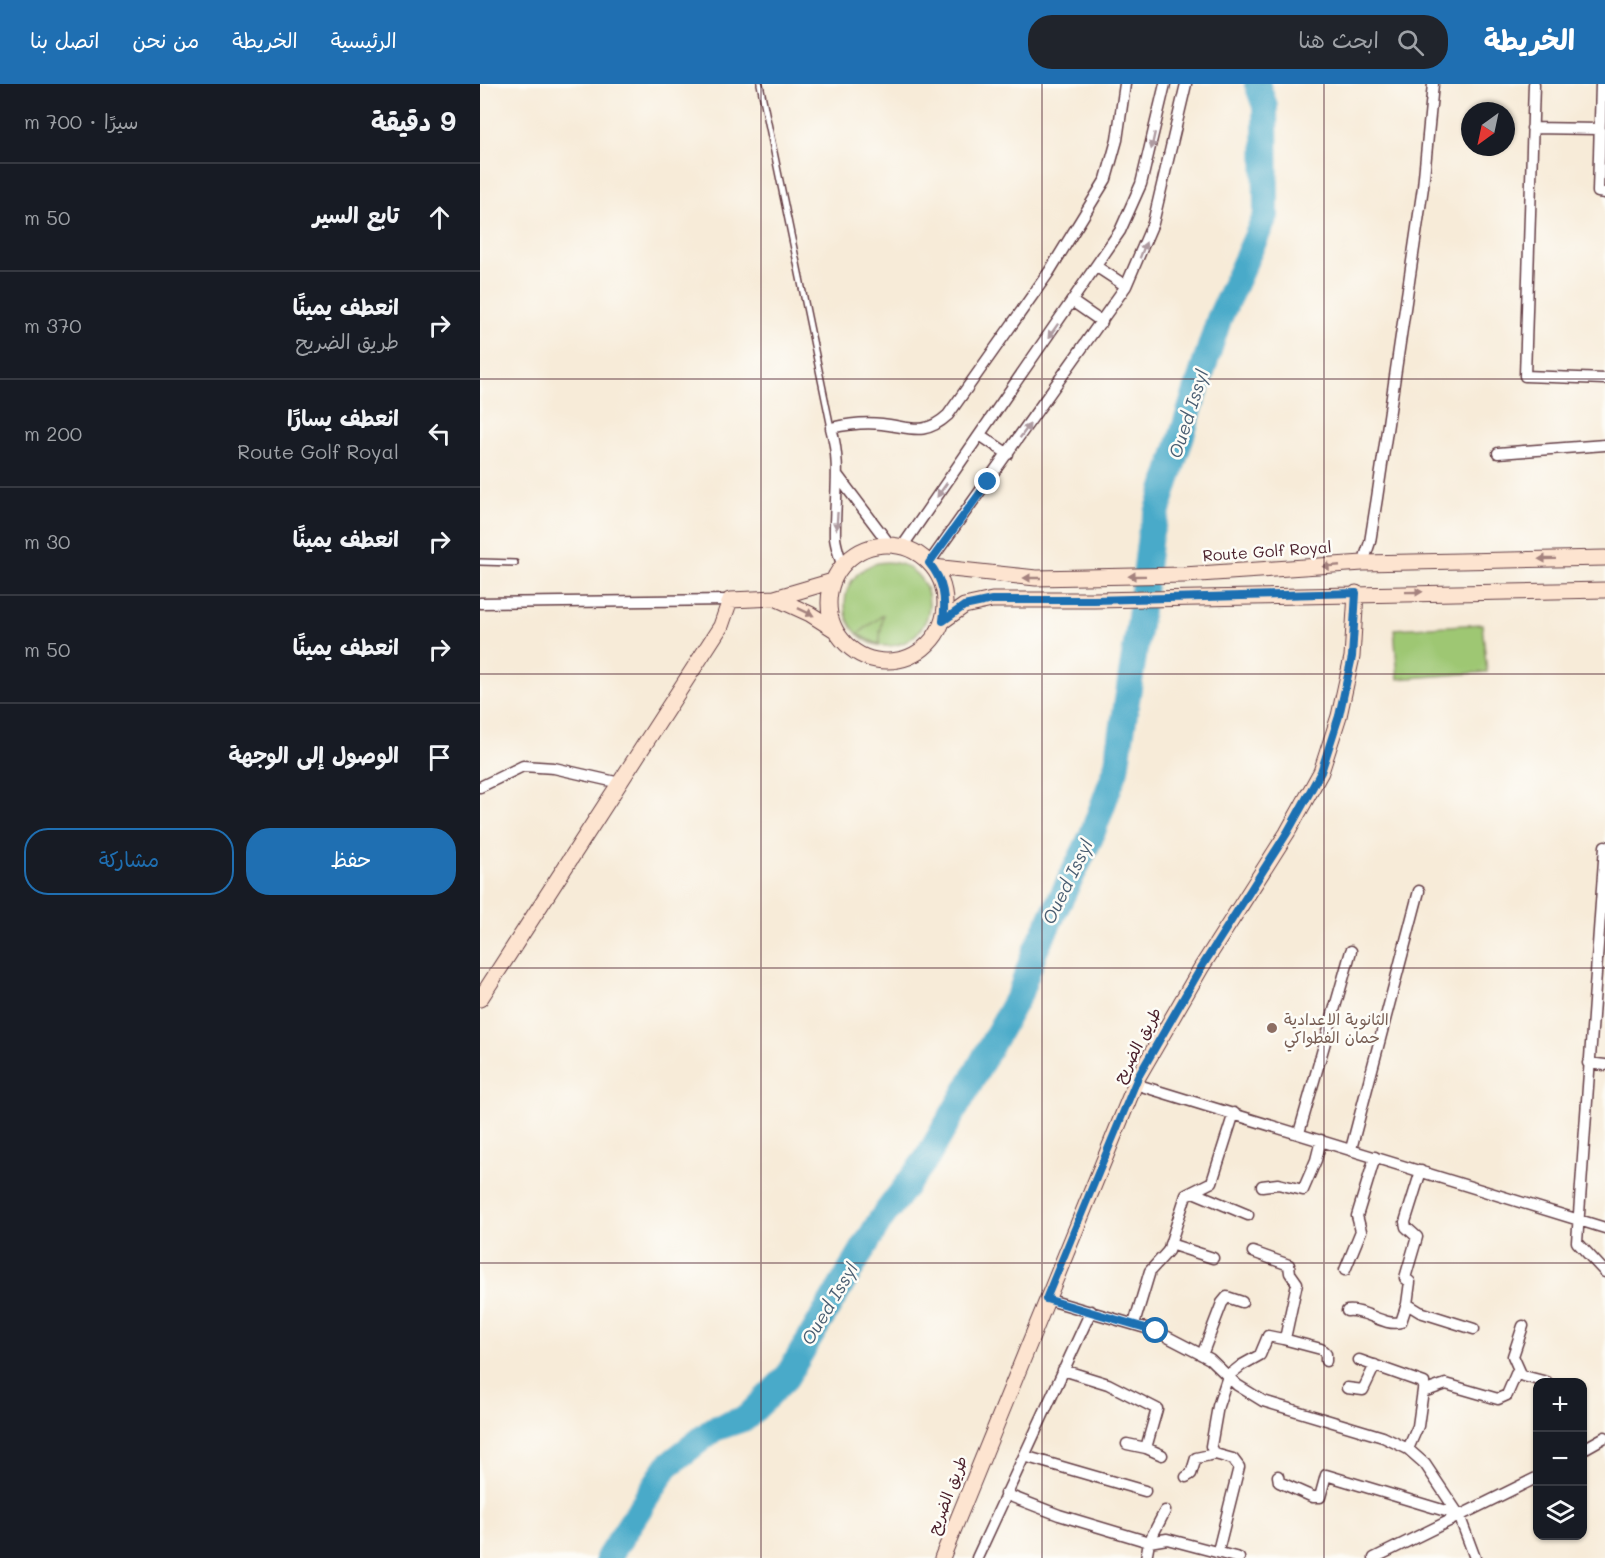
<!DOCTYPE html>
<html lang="ar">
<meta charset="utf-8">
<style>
body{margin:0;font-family:Mali,"Playpen Sans Arabic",sans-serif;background:#20242c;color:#f1f3f6;direction:rtl}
.controls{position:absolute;right:18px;bottom:18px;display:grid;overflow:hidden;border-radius:12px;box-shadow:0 2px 4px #0004}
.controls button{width:54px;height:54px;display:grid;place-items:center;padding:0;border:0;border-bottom:2px solid #363941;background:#171b24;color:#f1f3f6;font:30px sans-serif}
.compass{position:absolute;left:981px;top:18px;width:54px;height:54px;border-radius:50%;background:#171b24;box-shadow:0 2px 4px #0004;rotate:213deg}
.stop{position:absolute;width:18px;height:18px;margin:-14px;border:4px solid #1f6fb2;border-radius:50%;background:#fff}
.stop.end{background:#1f6fb2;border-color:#fff;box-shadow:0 2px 6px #0008}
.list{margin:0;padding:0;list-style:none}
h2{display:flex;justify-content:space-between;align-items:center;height:78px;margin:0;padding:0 24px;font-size:26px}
h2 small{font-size:20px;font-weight:400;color:#9ea1a6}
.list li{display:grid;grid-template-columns:39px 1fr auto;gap:18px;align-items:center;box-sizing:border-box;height:108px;padding:0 24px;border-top:2px solid #363941}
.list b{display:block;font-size:22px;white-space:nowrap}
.list p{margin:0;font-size:20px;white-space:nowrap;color:#9ea1a6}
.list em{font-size:20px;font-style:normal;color:#9ea1a6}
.actions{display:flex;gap:12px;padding:18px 24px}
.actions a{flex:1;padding:14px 0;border:2px solid #1f6fb2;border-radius:24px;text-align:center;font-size:21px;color:#1f6fb2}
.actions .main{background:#1f6fb2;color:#fff}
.icon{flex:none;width:33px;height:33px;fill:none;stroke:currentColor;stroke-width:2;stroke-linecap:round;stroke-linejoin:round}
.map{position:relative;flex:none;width:1125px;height:1474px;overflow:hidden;direction:ltr}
header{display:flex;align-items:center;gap:36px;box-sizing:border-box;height:84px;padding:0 30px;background:#1f6fb2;color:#fff}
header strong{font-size:28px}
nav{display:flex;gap:33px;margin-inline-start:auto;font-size:21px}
.search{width:420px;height:54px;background:#20242c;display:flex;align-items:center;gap:15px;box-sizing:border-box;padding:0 21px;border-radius:24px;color:#9ea1a6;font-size:22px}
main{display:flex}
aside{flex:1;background:#171b24}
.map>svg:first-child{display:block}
.grass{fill:#9ec773;stroke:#74734f;stroke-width:1.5}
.park{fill:url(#park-tufts);stroke:#74734f;stroke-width:1.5}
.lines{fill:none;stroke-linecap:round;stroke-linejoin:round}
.river{stroke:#49aac9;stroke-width:26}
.lane-casing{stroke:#643e45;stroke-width:8}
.street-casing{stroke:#643e45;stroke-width:13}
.secondary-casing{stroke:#643e45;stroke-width:17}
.lane{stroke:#fff;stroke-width:5}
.street{stroke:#fff;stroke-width:10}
.secondary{stroke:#fde4d0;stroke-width:15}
.oneway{fill:#ae9aa0}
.oneway2{fill:#a4827e}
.route{stroke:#1f6fb2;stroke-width:8}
.grid{fill:none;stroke:#4a1f2b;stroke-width:1.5;stroke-opacity:0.55}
.education-dot{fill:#8d6e63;stroke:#fdfcf7;stroke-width:2}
.labels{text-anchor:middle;stroke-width:5;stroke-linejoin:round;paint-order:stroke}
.street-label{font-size:16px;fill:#4a1f2b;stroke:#fdfcf7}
.education-label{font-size:16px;fill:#785e54;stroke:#fdfcf7;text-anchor:start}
.water-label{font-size:18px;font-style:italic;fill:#4a5e72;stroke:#fdfcf7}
</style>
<header>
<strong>الخريطة</strong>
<div class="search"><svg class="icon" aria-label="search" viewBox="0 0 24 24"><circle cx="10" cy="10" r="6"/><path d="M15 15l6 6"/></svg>ابحث هنا</div>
<nav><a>الرئيسية</a><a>الخريطة</a><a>من نحن</a><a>اتصل بنا</a></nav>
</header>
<main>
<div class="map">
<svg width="1125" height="1474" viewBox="0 0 1125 1474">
<defs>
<pattern id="park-tufts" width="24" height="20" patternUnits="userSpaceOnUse" patternTransform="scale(1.5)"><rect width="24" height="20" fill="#9ec773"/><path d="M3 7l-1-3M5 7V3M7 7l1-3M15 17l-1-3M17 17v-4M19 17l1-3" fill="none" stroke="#8aaa64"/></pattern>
</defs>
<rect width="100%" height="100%" fill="#fdfcf7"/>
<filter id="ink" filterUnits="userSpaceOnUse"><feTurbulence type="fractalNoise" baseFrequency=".0167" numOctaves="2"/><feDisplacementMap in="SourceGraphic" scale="12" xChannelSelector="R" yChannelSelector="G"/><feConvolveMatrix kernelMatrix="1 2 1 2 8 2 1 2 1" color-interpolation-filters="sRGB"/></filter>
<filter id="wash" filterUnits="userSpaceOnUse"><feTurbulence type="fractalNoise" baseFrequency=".008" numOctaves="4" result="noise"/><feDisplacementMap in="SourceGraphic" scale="24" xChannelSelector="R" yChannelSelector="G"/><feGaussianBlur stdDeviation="1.35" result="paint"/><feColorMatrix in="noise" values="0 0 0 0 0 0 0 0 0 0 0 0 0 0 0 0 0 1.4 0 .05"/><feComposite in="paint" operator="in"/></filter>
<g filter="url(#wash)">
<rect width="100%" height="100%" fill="#f7ebd8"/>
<path class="grass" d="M365 520a42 42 0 1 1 84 0a42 42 0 1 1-84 0Z
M 1002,540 L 1007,588 L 918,595 L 914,545 Z"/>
<path class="park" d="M 403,531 L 399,561 L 378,550 Z"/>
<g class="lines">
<path class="river" d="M 128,1474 L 187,1382 L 234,1345 L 266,1334 L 306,1294 L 401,1135 L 447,1074 L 487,1005 L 540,909 L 555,867 L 611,753 L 636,685 L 659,541 L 670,451 L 739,235 L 786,131 L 785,22 L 777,0"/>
</g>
</g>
<g filter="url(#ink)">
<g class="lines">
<g class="lane-casing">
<path id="lane" d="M 280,0 L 351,344
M 0,478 L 35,479"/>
</g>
<g class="street-casing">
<path id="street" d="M 1054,0 L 1045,292 L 1125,295
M 1121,0 L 1118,108 L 1125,109
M 1052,44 L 1119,45
M 617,183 L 646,202
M 593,218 L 622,238
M 500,351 L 528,370
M 1018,369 L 1125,361
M 358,392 L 410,461
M 422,463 L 640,147 L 661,100 L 685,0
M 449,479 L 646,202 L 673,139 L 706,0
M 883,479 L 890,458 L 897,414 L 943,103 L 953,0
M 362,481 C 360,473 356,463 355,454 C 354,416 362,381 351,344 C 368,340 385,338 402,340 C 430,343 444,353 468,331 L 569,188 L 626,95 L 637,56 L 645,0
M 0,519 L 250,516
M 0,703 L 43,682 L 74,684 L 140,699
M 1125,762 L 1097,1158 L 1125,1188
M 1108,979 L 1125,981
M 655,1000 L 1125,1144
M 819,1049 L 871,867
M 871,1065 L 939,807
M 941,1087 L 925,1138 L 926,1143 L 937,1153 L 925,1194 L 930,1198 L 927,1220 L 940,1228 L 994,1245
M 782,1102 L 798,1100 L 823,1106 L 836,1076 L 841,1056
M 713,1108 L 768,1131
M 690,1160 L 733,1174
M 865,1186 L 881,1147 L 877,1132 L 895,1073
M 566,1215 L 676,1247 L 730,1275 L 757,1301 L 783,1317 L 903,1353 L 928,1365 L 945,1380 L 979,1431 L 995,1474
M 867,1227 C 884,1224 904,1243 921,1238 L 927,1220
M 654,1240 L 670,1187 L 688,1167 L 706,1111 L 732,1098 L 754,1029
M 803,1255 L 841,1265 L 846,1270 L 846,1277
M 722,1271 L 742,1219 L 747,1213 L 762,1218
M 879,1276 L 944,1299 L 938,1342 L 928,1365
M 583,1286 L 628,1300 L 677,1325 L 666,1364 L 647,1360
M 1041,1290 L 1033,1272 L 1043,1242
M 867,1304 L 883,1306 L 895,1281
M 943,1308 L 966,1300 L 1018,1315 L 1027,1311 L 1036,1290 L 1067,1298
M 666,1364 L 682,1371
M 1102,1366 L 1125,1353
M 544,1372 L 665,1407
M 798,1392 L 799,1398 L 833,1413 L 840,1413 L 846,1391 L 979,1431
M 706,1393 L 711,1390 L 716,1374 L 735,1370
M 525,1410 L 579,1431 L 669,1458 L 687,1455 L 759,1474
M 738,1467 L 759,1383 L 753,1375 L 735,1370 L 731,1362 L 738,1322 L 748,1292 L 762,1281 L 780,1271 L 788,1252 L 803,1255 L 806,1250 L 817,1199 L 810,1189 L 809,1181 L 773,1168
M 497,1474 L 611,1227
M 666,1474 L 669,1458 L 685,1427
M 894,1474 L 1058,1393"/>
</g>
<g class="secondary-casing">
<path id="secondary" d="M349 519a58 58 0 1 1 116 0a58 58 0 1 1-116 0Z
M 453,483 L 556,494 L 704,491 L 883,479 L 1125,474
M 295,514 L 330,530 L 355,546
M 463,537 L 484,522 L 512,516 L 614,516 L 1125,506
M 0,915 L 241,542 L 250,516 L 295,514 L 353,497
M 462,1474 L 658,993 L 721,884 L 807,749 L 841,688 L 859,632 L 872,573 L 876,509"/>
</g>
<use href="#lane" class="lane"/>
<use href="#street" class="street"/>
<use href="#secondary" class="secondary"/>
</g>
<defs><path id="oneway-solid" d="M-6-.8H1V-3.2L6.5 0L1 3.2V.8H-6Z" transform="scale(1.5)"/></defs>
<g class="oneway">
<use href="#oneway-solid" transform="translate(673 57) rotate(102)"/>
<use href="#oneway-solid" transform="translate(663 166) rotate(-69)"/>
<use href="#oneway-solid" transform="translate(573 247) rotate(125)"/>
<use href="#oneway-solid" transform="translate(545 347) rotate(-54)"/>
<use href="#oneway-solid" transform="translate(462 406) rotate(125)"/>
<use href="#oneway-solid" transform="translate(357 437) rotate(94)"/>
</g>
<g class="oneway2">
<use href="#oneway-solid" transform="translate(1067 475) rotate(179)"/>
<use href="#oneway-solid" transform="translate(851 482) rotate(175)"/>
<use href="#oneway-solid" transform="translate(657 492) rotate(179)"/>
<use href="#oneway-solid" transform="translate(552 494) rotate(-180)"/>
<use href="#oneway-solid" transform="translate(934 508) rotate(-1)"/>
<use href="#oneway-solid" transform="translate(326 528) rotate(26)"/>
</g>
</g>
<g class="lines" filter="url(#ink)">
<path class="route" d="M 508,398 L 449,479 C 464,497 466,515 463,537 L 484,522 L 512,516 L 614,516 L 876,509 L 872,573 L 859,632 L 841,688 L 807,749 L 721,884 L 658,993 L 566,1215 L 676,1247"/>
</g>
<path class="grid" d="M 281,0 L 281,1474M 562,0 L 562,1474M 844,0 L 844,1474M 0,295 L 1125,295M 0,590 L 1125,590M 0,884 L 1125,884M 0,1179 L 1125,1179"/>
<circle class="education-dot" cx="792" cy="944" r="6"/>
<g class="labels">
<g class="street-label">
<text transform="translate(787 467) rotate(-4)" y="6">Route Golf Royal</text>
<text transform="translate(657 961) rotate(-62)" y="6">طريق الضريح</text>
<text transform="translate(467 1411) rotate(-69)" y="6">طريق الضريح</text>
</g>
<g class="education-label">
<text x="804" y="941">الثانوية الاعدادية<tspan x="804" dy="18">حمان الفطواكي</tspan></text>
</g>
<g class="water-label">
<text transform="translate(709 330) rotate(-72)" y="6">Oued Issyl</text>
<text transform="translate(588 798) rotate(-64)" y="6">Oued Issyl</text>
<text transform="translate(350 1220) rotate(-59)" y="6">Oued Issyl</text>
</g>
</g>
</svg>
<div class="controls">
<button>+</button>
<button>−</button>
<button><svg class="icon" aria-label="layers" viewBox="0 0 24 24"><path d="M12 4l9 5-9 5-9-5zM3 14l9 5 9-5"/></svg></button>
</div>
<svg class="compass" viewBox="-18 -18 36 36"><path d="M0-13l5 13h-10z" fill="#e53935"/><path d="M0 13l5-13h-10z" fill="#9ea1a6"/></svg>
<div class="stop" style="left:676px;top:1247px"></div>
<div class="stop end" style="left:508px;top:398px"></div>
</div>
<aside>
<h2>9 دقيقة<small>سيرًا · 700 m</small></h2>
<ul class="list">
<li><svg class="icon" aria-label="ahead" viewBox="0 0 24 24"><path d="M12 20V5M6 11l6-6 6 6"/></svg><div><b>تابع السير</b></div><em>50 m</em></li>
<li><svg class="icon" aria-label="right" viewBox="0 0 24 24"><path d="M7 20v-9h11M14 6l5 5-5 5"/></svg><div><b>انعطف يمينًا</b><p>طريق الضريح</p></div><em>370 m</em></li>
<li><svg class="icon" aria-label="left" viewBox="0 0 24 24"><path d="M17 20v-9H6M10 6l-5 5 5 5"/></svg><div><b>انعطف يسارًا</b><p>Route Golf Royal</p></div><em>200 m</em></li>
<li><svg class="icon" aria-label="right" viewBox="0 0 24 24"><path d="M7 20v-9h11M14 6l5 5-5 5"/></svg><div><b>انعطف يمينًا</b></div><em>30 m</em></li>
<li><svg class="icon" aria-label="right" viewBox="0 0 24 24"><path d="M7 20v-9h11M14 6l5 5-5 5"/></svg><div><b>انعطف يمينًا</b></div><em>50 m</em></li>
<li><svg class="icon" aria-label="arrive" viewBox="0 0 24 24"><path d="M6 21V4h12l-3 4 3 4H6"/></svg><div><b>الوصول إلى الوجهة</b></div></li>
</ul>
<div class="actions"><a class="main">حفظ</a><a>مشاركة</a></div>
</aside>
</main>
